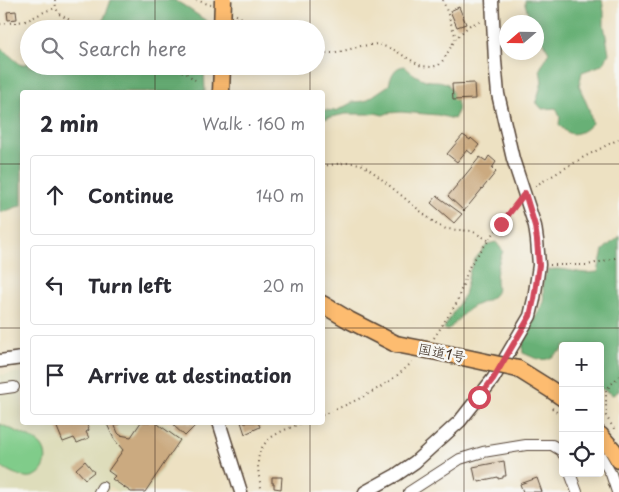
<!DOCTYPE html>
<meta charset="utf-8">
<style>
body{margin:0;font-family:"Playpen Sans","Klee One",sans-serif;background:#f2f2f3;color:#2b2b33}
.controls{position:absolute;right:15px;bottom:15px;display:grid;overflow:hidden;border-radius:5px;box-shadow:0 2px 12px #0003}
.controls button{width:45px;height:45px;display:grid;place-items:center;padding:0;border:0;border-bottom:1px solid #e1e1e2;background:#fff;color:#2b2b33;font:25px sans-serif}
.compass{position:absolute;left:499px;top:15px;width:45px;height:45px;border-radius:50%;background:#fff;box-shadow:0 2px 12px #0003;rotate:250deg}
.stop{position:absolute;width:15px;height:15px;margin:-11px;border:4px solid #d1495b;border-radius:50%;background:#fff}
.stop.end{background:#d1495b;border-color:#fff;box-shadow:0 1px 5px #0008}
.list{margin:0;padding:0;list-style:none}
h2{display:flex;justify-content:space-between;align-items:center;height:65px;margin:0;padding:0 20px;font-size:21px}
h2 small{font-size:16px;font-weight:400;color:#7c7c81}
.list li{display:grid;grid-template-columns:32px 1fr auto;gap:15px;align-items:center;box-sizing:border-box;height:80px;margin:0 10px 10px;padding:0 10px;border:1px solid #e1e1e2;border-radius:5px}
.list b{display:block;font-size:19px;white-space:nowrap}
.list em{font-size:16px;font-style:normal;color:#7c7c81}
.icon{flex:none;width:28px;height:28px;fill:none;stroke:currentColor;stroke-width:2;stroke-linecap:round;stroke-linejoin:round}
.map{position:relative;flex:none;width:619px;height:492px;overflow:hidden}
.search{position:absolute;background:#fff;box-shadow:0 2px 12px #0003;left:20px;top:20px;width:305px;height:55px;display:flex;align-items:center;gap:12px;box-sizing:border-box;padding:0 18px;border-radius:28px;color:#7c7c81;font-size:19px}
.panel{position:absolute;background:#fff;box-shadow:0 2px 12px #0003;left:20px;top:90px;width:305px;height:335px;border-radius:5px}
.map>svg:first-child{display:block}
.built{fill:#deddbb}
.green{fill:#80cc8a;stroke:#5e7b54}
.forest{fill:#68b076;stroke:#526d4a}
.building{fill:#cbaa80}
.lines{fill:none;stroke-linecap:round;stroke-linejoin:round}
.minor-casing{stroke:#564537;stroke-width:12}
.tertiary-casing{stroke:#564537;stroke-width:15}
.trunk-casing{stroke:#564537;stroke-width:19}
.path{stroke:#564537;stroke-width:2;stroke-dasharray:1 4;stroke-linecap:butt}
.minor{stroke:#fff;stroke-width:10}
.tertiary{stroke:#fff;stroke-width:12}
.trunk{stroke:#fdbc70;stroke-width:16}
.trunk-bridge-casing{stroke:#564537;stroke-width:19;stroke-linecap:butt}
.trunk-bridge{stroke:#fdbc70;stroke-width:16}
.route{stroke:#d1495b;stroke-width:6}
.grid{fill:none;stroke:#3b2a1e;stroke-width:1;stroke-opacity:0.55}
.labels{text-anchor:middle;stroke-width:5;stroke-linejoin:round;paint-order:stroke}
.street-label{font-size:14px;fill:#3b2a1e;stroke:#f6f6f2}
</style>
<div class="map">
<svg width="619" height="492" viewBox="0 0 619 492">
<rect width="100%" height="100%" fill="#f6f6f2"/>
<filter id="ink" filterUnits="userSpaceOnUse"><feTurbulence type="fractalNoise" baseFrequency=".02" numOctaves="2"/><feDisplacementMap in="SourceGraphic" scale="10" xChannelSelector="R" yChannelSelector="G"/><feConvolveMatrix kernelMatrix="1 2 1 2 8 2 1 2 1" color-interpolation-filters="sRGB"/></filter>
<filter id="wash" filterUnits="userSpaceOnUse"><feTurbulence type="fractalNoise" baseFrequency=".0096" numOctaves="4" result="noise"/><feDisplacementMap in="SourceGraphic" scale="20" xChannelSelector="R" yChannelSelector="G"/><feGaussianBlur stdDeviation="1.12" result="paint"/><feColorMatrix in="noise" values="0 0 0 0 0 0 0 0 0 0 0 0 0 0 0 0 0 1.4 0 .05"/><feComposite in="paint" operator="in"/></filter>
<g filter="url(#wash)">
<rect width="100%" height="100%" fill="#ede1c2"/>
<path class="built" d="M 22,372 L 22,422 L 165,423 L 178,431 L 184,437 L 148,492 L 118,492 L 110,487 L 107,492 L 0,492 L 0,375 Z"/>
<path class="green" d="M 0,424 C 10,429 35,438 41,445 C 52,458 43,480 25,477 C 17,476 7,470 0,466 Z"/>
<path class="forest" d="M 111,0 L 174,0 L 183,5 L 208,22 L 209,29 L 100,29 Z
M 525,0 L 602,0 L 604,12 L 604,25 L 609,53 L 605,62 L 599,66 L 582,72 L 579,86 L 589,109 L 592,123 C 586,130 575,138 565,131 C 563,129 561,127 559,124 L 560,117 L 556,108 L 542,109 L 536,102 L 542,82 L 540,69 L 549,52 L 537,32 L 536,22 L 531,22 L 525,4 Z
M 0,47 L 21,65 L 29,63 L 29,66 L 204,66 L 205,92 L 22,92 L 22,205 L 0,213 Z
M 404,66 C 410,72 422,81 432,81 C 439,81 441,81 448,84 C 454,95 462,106 454,119 L 438,115 L 401,112 L 388,113 L 383,115 L 375,113 L 370,114 L 345,114 L 323,119 L 322,110 L 336,111 L 353,102 L 365,101 L 389,85 C 391,76 394,67 404,66 Z
M 619,236 L 619,391 L 613,395 L 600,388 L 600,346 L 563,346 L 563,350 C 558,352 556,354 552,357 C 542,363 533,357 523,353 C 520,336 538,318 543,302 C 545,295 542,288 543,282 C 544,278 546,274 548,270 C 561,267 572,272 586,273 C 590,273 594,272 598,272 L 603,250 Z
M 496,242 L 503,251 C 499,261 496,270 496,281 C 496,284 497,287 497,289 C 495,300 480,302 472,307 C 461,313 456,325 446,331 L 444,328 L 464,295 L 470,270 L 475,259 L 488,244 Z"/>
<g id="blocks">
<path class="building" d="M 459,7 L 466,24 L 457,27 L 450,11 Z
M 16,11 L 17,19 L 8,20 L 7,12 Z
M 474,83 L 475,99 L 453,100 L 452,84 Z
M 463,135 L 470,140 L 471,138 L 479,145 L 472,154 L 467,150 L 457,162 L 447,154 Z
M 489,156 L 496,162 L 492,168 L 496,172 L 464,211 L 448,196 L 480,157 L 486,161 Z
M 437,196 L 462,214 L 454,223 L 431,203 Z
M 52,422 L 86,422 L 89,430 L 86,432 L 89,438 L 77,443 L 74,438 L 63,442 L 56,425 L 53,426 Z
M 106,422 L 123,422 L 115,426 L 118,433 L 120,435 L 131,437 L 141,422 L 155,422 L 180,440 L 145,492 L 131,492 L 112,479 L 115,476 L 108,471 L 123,450 L 114,439 Z
M 177,422 L 187,422 L 189,424 L 192,422 L 195,426 L 185,436 L 174,426 Z
M 241,422 L 258,422 L 260,427 L 245,434 Z
M 85,461 L 94,472 L 85,479 L 76,469 Z
M 504,461 L 506,476 L 503,476 L 503,478 L 498,479 L 498,477 L 484,480 L 484,481 L 479,482 L 479,480 L 476,481 L 473,467 Z
M 272,477 L 282,477 L 281,489 L 274,488 L 274,483 L 272,483 Z
M 537,478 L 542,492 L 523,492 L 520,484 Z"/>
</g>
</g>
<g filter="url(#ink)">
<use href="#blocks" fill-opacity="0" stroke="#564537" stroke-width="1"/>
<g class="lines">
<g class="minor-casing">
<path id="minor" d="M 0,389 L 14,387
M 600,455 L 611,474 L 617,492
M 570,473 L 577,492
M 99,492 L 102,487
M 409,492 L 460,459 L 483,452 L 526,445 L 552,445 L 562,451 L 563,454"/>
</g>
<g class="tertiary-casing">
<path id="tertiary" d="M 0,361 L 22,358
M 219,422 L 241,492
M 365,492 L 396,475 L 415,462 L 460,421 L 493,379 L 530,316 L 534,299 L 539,265 L 537,240 L 535,226 L 513,159 L 498,94 L 495,61 L 492,0"/>
</g>
<g class="trunk-casing">
<path id="trunk" d="M 221,92 L 222,66
M 322,304 L 349,320 L 396,344
M 518,369 L 550,389 L 563,398
M 600,435 L 613,450 L 619,460"/>
</g>
<path class="path" d="M 55,0 L 56,8 L 59,14 L 86,29
M 196,0 L 211,5
M 443,0 L 456,38
M 236,15 L 263,29
M 0,24 L 26,21 L 46,11 L 56,8
M 316,53 L 336,53 L 361,46 L 378,44 L 394,50 L 421,66 L 431,67 L 439,65 L 444,59 L 456,38 L 470,25 L 482,21
M 168,66 L 186,73 L 195,80
M 322,166 L 344,163 L 354,163 L 361,164 L 373,172 L 436,224 L 446,229 L 472,231 L 488,240
M 535,186 L 584,157 L 619,139
M 550,265 L 588,265 L 619,257
M 434,338 L 456,304 L 470,265 L 515,205
M 552,408 L 563,417
M 322,415 C 354,402 388,387 412,362
M 614,429 L 606,416 L 606,390 L 619,376
M 262,492 C 260,483 258,473 258,464 C 258,437 283,431 304,422"/>
<use href="#minor" class="minor"/>
<use href="#tertiary" class="tertiary"/>
<use href="#trunk" class="trunk"/>
<g class="trunk-bridge-casing">
<path id="trunk-bridge" d="M 222,29 L 223,0
M 396,344 L 458,356 L 518,369"/>
</g>
<use href="#trunk-bridge" class="trunk-bridge"/>
</g>
</g>
<g class="lines" filter="url(#ink)">
<path class="route" d="M 479,397 L 493,379 L 530,316 L 534,299 L 539,265 L 537,240 L 535,226 L 525,193 L 501,224"/>
</g>
<path class="grid" d="M 155,0 L 155,29M 310,0 L 310,29M 464,0 L 464,492M 155,66 L 155,92M 310,66 L 310,92M 0,164 L 22,164M 322,164 L 619,164M 0,328 L 22,328M 322,328 L 619,328M 155,422 L 155,492M 310,422 L 310,492"/>
<g class="labels">
<g class="street-label">
<text transform="translate(442 353) rotate(11)" y="5">国道1号</text>
</g>
</g>
</svg>
<div class="controls">
<button>+</button>
<button>−</button>
<button><svg class="icon" aria-label="locate" viewBox="0 0 24 24"><circle cx="12" cy="12" r="6"/><path d="M12 2v4M12 18v4M2 12h4M18 12h4"/></svg></button>
</div>
<svg class="compass" viewBox="-18 -18 36 36"><path d="M0-13l5 13h-10z" fill="#e53935"/><path d="M0 13l5-13h-10z" fill="#7c7c81"/></svg>
<div class="stop" style="left:479px;top:397px"></div>
<div class="stop end" style="left:501px;top:224px"></div>
<div class="search"><svg class="icon" aria-label="search" viewBox="0 0 24 24"><circle cx="10" cy="10" r="6"/><path d="M15 15l6 6"/></svg>Search here</div>
<section class="panel">
<h2>2 min<small>Walk · 160 m</small></h2>
<ul class="list">
<li><svg class="icon" aria-label="ahead" viewBox="0 0 24 24"><path d="M12 20V5M6 11l6-6 6 6"/></svg><div><b>Continue</b></div><em>140 m</em></li>
<li><svg class="icon" aria-label="left" viewBox="0 0 24 24"><path d="M17 20v-9H6M10 6l-5 5 5 5"/></svg><div><b>Turn left</b></div><em>20 m</em></li>
<li><svg class="icon" aria-label="arrive" viewBox="0 0 24 24"><path d="M6 21V4h12l-3 4 3 4H6"/></svg><div><b>Arrive at destination</b></div></li>
</ul>
</section>
</div>
